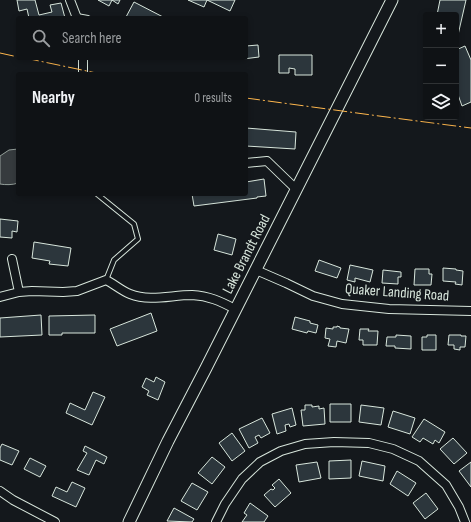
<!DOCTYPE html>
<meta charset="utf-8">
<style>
body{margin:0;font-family:"Sofia Sans Condensed",sans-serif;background:#181b1e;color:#f1f3f6}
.controls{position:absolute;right:12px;top:12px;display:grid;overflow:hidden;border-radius:4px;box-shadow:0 2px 6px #0003}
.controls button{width:36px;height:36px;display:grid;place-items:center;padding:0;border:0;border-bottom:1px solid #2f3234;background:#0f1215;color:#f1f3f6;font:20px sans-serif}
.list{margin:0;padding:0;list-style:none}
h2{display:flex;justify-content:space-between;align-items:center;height:52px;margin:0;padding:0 16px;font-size:17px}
h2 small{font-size:13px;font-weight:400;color:#9b9ea0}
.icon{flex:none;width:22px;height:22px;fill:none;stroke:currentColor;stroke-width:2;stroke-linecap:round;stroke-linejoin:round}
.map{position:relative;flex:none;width:471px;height:522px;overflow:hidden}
.search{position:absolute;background:#0f1215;box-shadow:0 2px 6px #0003;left:16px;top:16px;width:232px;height:44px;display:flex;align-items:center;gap:10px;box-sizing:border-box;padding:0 14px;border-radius:4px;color:#9b9ea0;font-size:15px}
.panel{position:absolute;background:#0f1215;box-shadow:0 2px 6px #0003;left:16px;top:72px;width:232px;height:124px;border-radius:4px}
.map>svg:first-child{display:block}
.water{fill:#363b3e;stroke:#939e99}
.building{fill:#2c363c;stroke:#d8e6dc}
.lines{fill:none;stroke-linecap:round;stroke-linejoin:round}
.lane-casing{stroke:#d8e6dc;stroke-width:6}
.street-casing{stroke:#d8e6dc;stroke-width:10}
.secondary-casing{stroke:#d8e6dc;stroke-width:13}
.lane{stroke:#14181c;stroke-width:4}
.street{stroke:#14181c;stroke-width:8}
.secondary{stroke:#14181c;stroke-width:11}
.power{stroke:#ffb74d;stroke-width:1;stroke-dasharray:14 3 2 3;stroke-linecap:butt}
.labels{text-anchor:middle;stroke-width:3;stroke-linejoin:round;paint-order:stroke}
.street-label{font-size:15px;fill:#d8e6dc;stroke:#14181c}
</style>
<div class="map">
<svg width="471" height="522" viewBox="0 0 471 522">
<rect width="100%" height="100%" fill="#14181c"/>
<path class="water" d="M 18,149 L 18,183 C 13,185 5,185 0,184 L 0,156 L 9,150 Z"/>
<path class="building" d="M 17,0 L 35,0 L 39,15 L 52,12 L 50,5 L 61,3 L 65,18 L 29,18 L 27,9 L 19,11 Z
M 98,0 L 120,0 L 118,4 L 112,0 L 109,6 Z
M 188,0 L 235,0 L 230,11 L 207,0 L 204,7 Z
M 440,0 L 466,0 L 458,35 L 456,35 L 456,15 L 437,15 Z
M 134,2 L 165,18 L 126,17 Z
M 258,45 L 259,57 L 243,59 L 243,58 L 246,58 L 246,46 Z
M 465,46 L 471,60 L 471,102 L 462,106 L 456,89 L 456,50 Z
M 279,55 L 312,55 L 312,75 L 295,75 L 295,69 L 289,68 L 289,73 L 279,73 Z
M 246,128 L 296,132 L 295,149 L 246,146 Z
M 264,179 L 266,196 L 257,197 L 257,198 L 194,206 L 192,194 L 246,194 L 246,182 Z
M 0,219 L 18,221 L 17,232 L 12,231 L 12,238 L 0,237 Z
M 218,234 L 236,239 L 232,255 L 214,250 Z
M 34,242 L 71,248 L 68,266 L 49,264 L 50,261 L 32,258 Z
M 319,260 L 341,268 L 337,278 L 315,271 Z
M 350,265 L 373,270 L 370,282 L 355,278 L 355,282 L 347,280 Z
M 443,268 L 456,269 L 456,270 L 463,271 L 462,285 L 455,284 L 456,282 L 443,281 Z
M 415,269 L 429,269 L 429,274 L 432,274 L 431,285 L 414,285 Z
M 383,270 L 401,272 L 401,277 L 398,277 L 398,284 L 382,283 Z
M 151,313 L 157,331 L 117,346 L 110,329 Z
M 41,315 L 42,335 L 0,337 L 0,318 Z
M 95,315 L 95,333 L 62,333 L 62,335 L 49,335 L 49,316 Z
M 295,317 L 310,321 L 310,323 L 318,325 L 316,333 L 308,331 L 307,333 L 292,329 Z
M 337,326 L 340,327 L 340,328 L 349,329 L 346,343 L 337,341 L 336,347 L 328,346 L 330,339 L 325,338 L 326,328 L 333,329 L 333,327 L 337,327 Z
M 360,329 L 369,329 L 368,331 L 378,331 L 377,345 L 363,345 L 363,340 L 359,340 Z
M 396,335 L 411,336 L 411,349 L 395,348 L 395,346 L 386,346 L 387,337 L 396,337 Z
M 427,335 L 436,335 L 436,350 L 422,350 L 422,337 L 427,337 Z
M 449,335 L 461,335 L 461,336 L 466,336 L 465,347 L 460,347 L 460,350 L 454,349 L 454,345 L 448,345 Z
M 156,377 L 165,382 L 158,400 L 147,395 L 149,391 L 142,387 L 146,378 L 154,382 Z
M 93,392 L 105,397 L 92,425 L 66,413 L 70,403 L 85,410 Z
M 330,404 L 351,404 L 351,422 L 330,422 Z
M 305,405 L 312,405 L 312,407 L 319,406 L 319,409 L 324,408 L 325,424 L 303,426 L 301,410 L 305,410 Z
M 361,405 L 384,408 L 381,425 L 359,422 Z
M 292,408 L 296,425 L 290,427 L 289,424 L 285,425 L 286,431 L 277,434 L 272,414 Z
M 393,411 L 415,418 L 410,434 L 388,427 Z
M 262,418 L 270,433 L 261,438 L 259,435 L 255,437 L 258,443 L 249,448 L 239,429 Z
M 424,419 L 445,432 L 439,443 L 435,440 L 433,444 L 423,438 L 420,442 L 412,437 Z
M 232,433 L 245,451 L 232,461 L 219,443 Z
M 453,438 L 467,453 L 454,464 L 440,449 Z
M 2,444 L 19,451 L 12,465 L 0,460 L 0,448 Z
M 85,446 L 107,457 L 104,464 L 96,460 L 89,475 L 77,470 L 87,453 L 83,451 Z
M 212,457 L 225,467 L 212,484 L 198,473 Z
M 30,458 L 46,466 L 40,477 L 24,469 Z
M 351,460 L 351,478 L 329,479 L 329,461 Z
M 362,461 L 385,466 L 383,481 L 359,476 Z
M 317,462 L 321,478 L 299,482 L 296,465 Z
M 471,462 L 471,487 L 459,471 Z
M 397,471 L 416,483 L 408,496 L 390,484 Z
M 279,479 L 291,493 L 275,507 L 264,495 L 271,489 L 273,490 L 275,488 L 272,485 Z
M 72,482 L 85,488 L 76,507 L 52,496 L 56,487 L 67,492 Z
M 192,483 L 208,492 L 197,510 L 181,501 Z
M 426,493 L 438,509 L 425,519 L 413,503 Z
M 250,503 L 268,516 L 264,522 L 242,522 L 247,515 L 244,513 Z
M 174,508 L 194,519 L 192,522 L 167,521 Z"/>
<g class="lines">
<g class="lane-casing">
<path id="lane" d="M 77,16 L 88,18
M 97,194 L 134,224 L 138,239 L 114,260 L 106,280"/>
</g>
<g class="street-casing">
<path id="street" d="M 70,0 L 77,18
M 83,58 L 83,74
M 246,163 L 267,161 L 296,189
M 12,259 L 19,292
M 256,270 L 286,283 L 313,296 L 342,304 L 389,309 L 471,311
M 0,297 L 19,292 L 32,291 L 63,292 L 77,291 L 106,280 C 114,284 122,291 130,294 C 150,302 171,295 192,295 C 209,296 220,301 235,309
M 0,491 L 13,500 L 55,522
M 216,522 L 225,504 L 242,479 L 260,462 L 281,451 L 305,444 L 334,442 L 369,443 L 393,449 L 419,461 L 446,485 L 459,507 L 465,522"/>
</g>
<g class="secondary-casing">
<path id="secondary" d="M 129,522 L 168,441 L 206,368 L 392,0"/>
</g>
<use href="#lane" class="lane"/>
<use href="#street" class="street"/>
<use href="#secondary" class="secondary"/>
<path class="power" d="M 0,53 L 18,57
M 25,58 L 101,74
M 246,98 L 379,116 L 471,128"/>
</g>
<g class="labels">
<g class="street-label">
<text transform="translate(246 254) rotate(-63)" y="5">Lake Brandt Road</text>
<text transform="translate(397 292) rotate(4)" y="5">Quaker Landing Road</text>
</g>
</g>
</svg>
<div class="controls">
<button>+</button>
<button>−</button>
<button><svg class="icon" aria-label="layers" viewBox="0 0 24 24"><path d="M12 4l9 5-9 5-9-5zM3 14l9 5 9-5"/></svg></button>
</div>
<div class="search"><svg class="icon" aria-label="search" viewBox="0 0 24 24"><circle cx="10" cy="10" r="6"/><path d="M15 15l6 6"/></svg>Search here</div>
<section class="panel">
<h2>Nearby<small>0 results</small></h2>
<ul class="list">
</ul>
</section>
</div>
